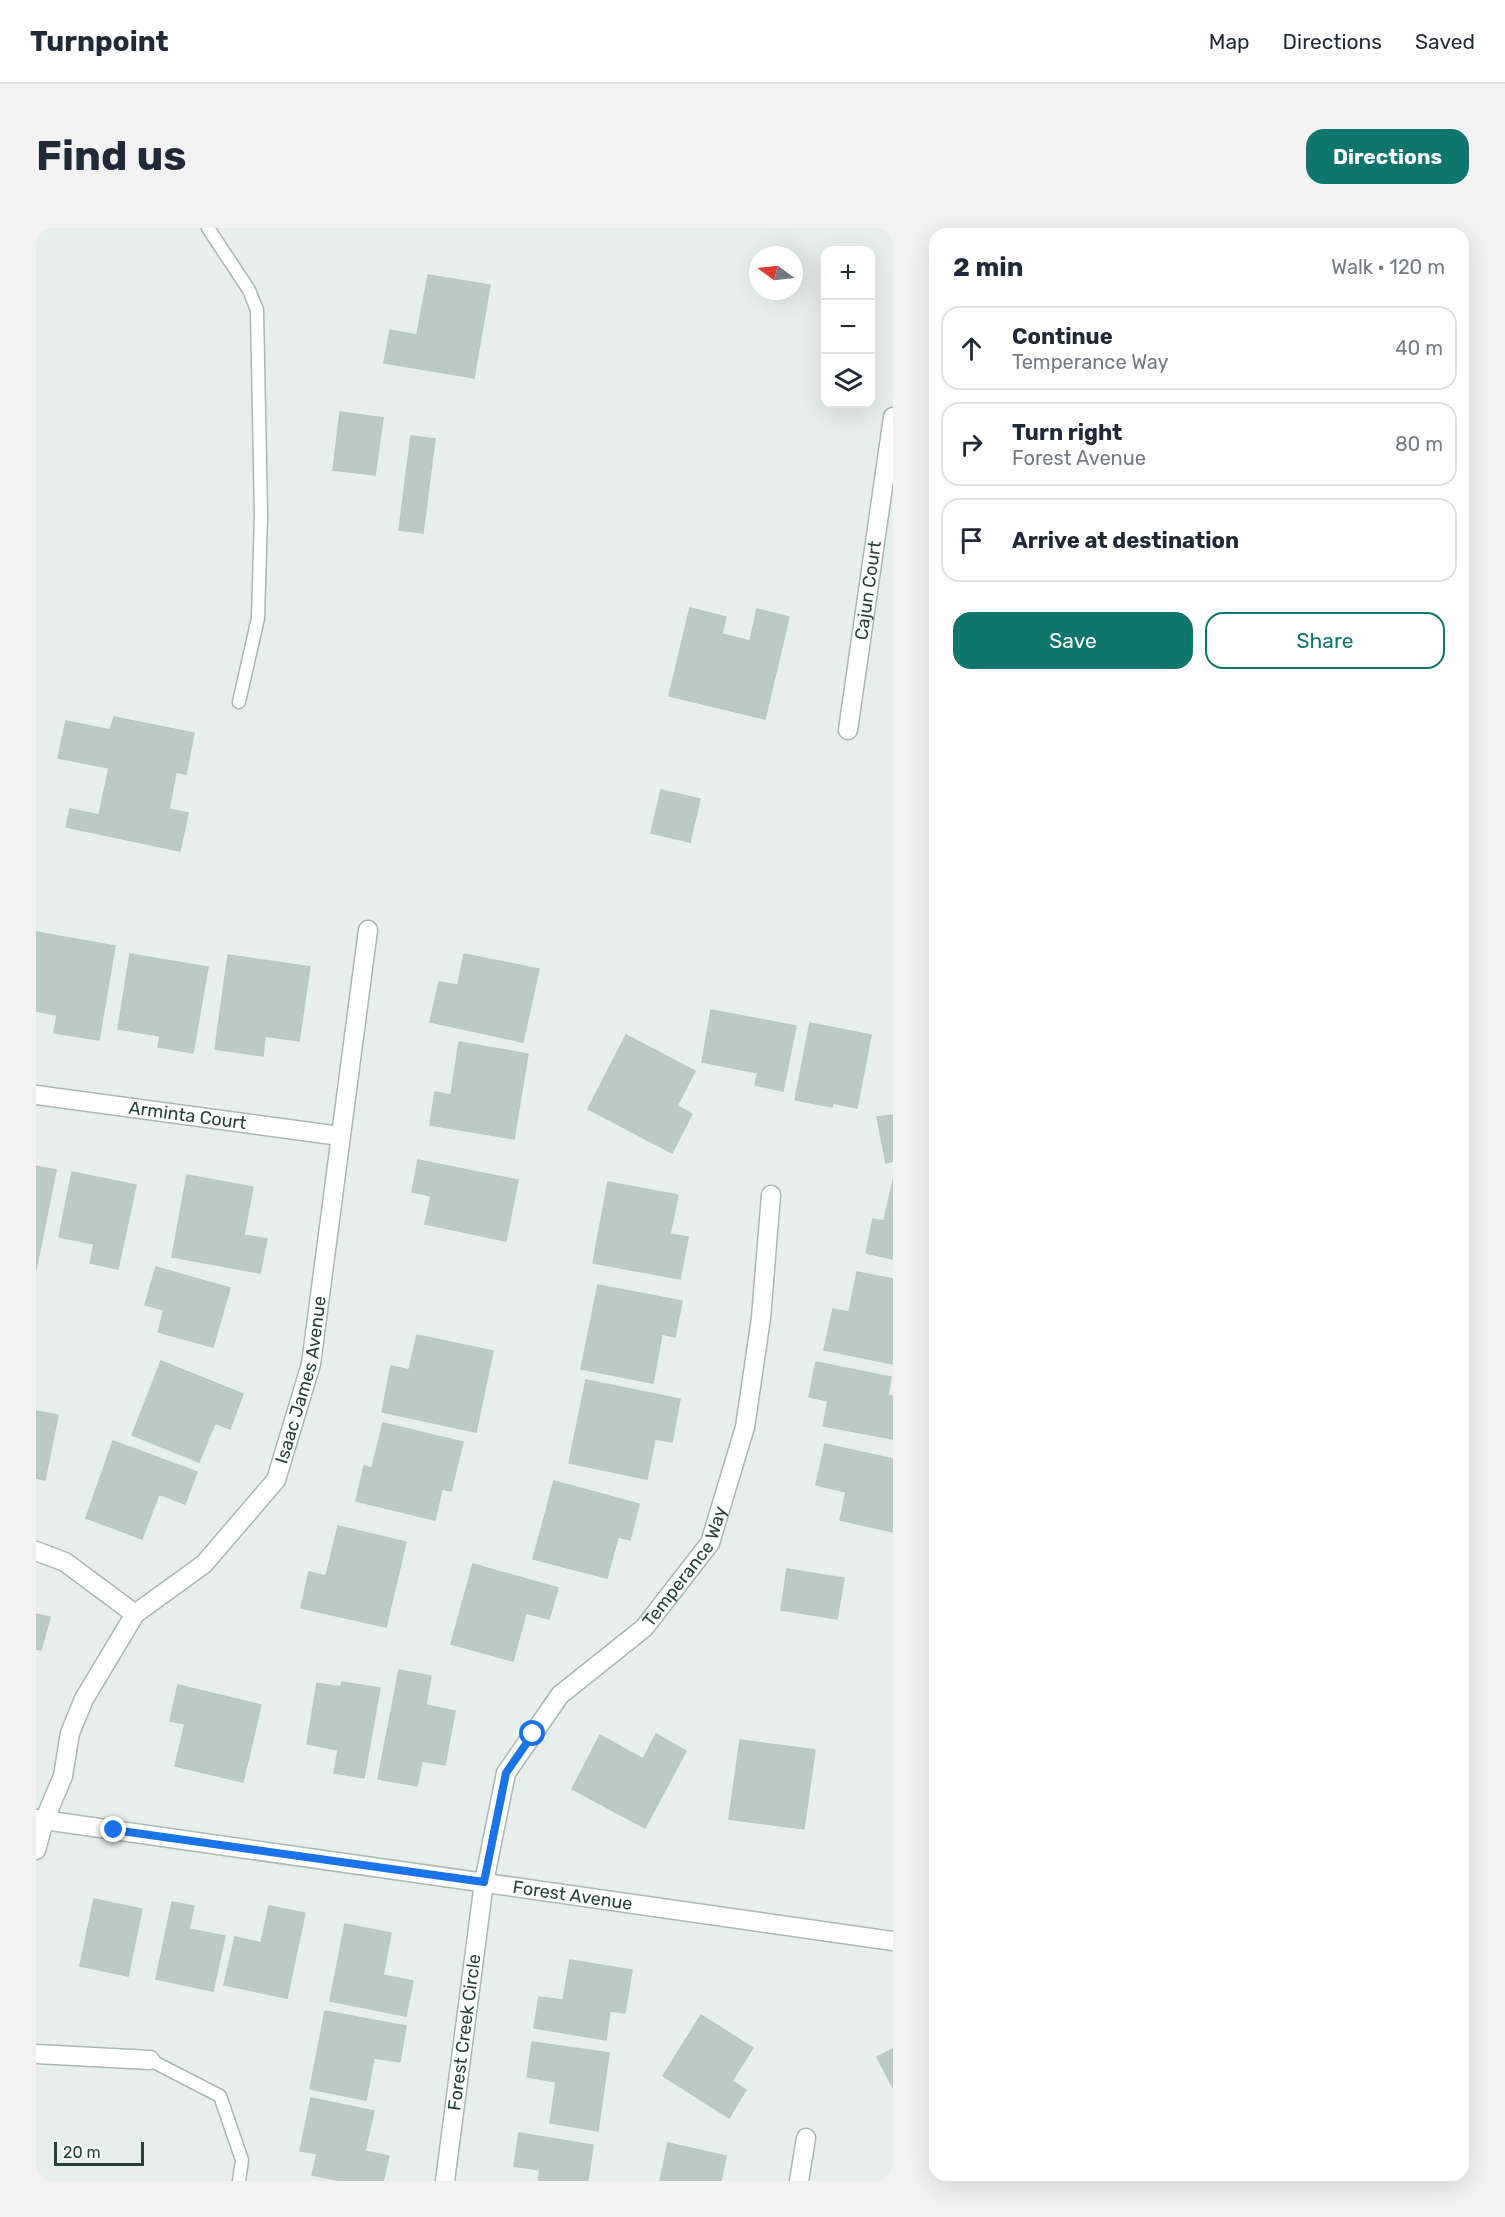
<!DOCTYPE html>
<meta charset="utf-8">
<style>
body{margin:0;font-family:Rubik,sans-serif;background:#f2f2f3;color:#1f2937}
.controls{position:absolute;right:18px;top:18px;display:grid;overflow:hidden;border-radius:12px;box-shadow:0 6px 24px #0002}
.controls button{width:54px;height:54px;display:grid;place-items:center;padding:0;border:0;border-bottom:2px solid #e0e1e3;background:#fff;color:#1f2937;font:30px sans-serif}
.compass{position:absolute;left:713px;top:18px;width:54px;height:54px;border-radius:50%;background:#fff;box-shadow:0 6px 24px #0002;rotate:285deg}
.scale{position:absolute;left:18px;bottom:15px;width:90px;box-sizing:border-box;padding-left:6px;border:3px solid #24423a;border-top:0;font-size:16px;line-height:21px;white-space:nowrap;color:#24423a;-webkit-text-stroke:4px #f7fbf9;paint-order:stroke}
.stop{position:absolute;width:18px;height:18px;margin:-14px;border:4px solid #1a73e8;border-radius:50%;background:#fff}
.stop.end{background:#1a73e8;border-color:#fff;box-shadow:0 2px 6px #0008}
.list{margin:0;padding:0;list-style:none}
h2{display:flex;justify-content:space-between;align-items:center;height:78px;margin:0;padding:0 24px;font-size:26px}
h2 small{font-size:20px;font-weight:400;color:#747a83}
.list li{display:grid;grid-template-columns:39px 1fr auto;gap:18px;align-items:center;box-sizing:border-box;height:84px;margin:0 12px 12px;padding:0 12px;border:2px solid #e0e1e3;border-radius:18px}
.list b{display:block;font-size:22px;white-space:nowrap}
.list p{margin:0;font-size:20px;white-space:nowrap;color:#747a83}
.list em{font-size:20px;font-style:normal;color:#747a83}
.actions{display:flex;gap:12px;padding:18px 24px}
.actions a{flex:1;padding:14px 0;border:2px solid #0f766e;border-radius:18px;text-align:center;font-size:21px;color:#0f766e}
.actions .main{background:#0f766e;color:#fff}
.icon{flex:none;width:33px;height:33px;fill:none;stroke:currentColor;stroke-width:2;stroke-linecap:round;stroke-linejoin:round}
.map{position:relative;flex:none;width:857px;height:1953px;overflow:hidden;border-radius:18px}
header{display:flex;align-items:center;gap:36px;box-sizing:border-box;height:84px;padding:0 30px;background:#fff;border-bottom:2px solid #e0e1e3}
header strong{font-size:28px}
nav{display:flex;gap:33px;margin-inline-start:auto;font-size:21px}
.intro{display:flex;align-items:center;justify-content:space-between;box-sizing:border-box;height:144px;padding:0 36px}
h1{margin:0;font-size:42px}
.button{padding:15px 27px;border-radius:18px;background:#0f766e;color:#fff;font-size:21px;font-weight:700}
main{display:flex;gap:36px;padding:0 36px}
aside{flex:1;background:#fff;border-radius:18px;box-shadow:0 6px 24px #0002}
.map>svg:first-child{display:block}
.building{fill:#bbcac4;stroke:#b8c9c2;stroke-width:1.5}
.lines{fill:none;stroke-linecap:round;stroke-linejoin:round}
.lane-casing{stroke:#a8b8b2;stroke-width:15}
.street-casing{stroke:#a8b8b2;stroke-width:21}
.lane{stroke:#fff;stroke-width:12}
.street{stroke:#fff;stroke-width:18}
.route{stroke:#1a73e8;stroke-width:8}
.labels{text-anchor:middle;stroke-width:6;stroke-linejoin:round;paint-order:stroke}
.street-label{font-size:18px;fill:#24423a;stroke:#f7fbf9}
</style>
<header>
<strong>Turnpoint</strong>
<nav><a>Map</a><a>Directions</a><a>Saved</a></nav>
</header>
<div class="intro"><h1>Find us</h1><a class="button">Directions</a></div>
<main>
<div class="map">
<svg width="857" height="1953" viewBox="0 0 857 1953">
<rect width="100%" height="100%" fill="#e6efeb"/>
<path class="building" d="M 392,47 L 454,57 L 438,150 L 348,135 L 354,102 L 381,107 Z
M 304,184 L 347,190 L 339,247 L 297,242 Z
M 375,208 L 399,211 L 387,305 L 363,302 Z
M 654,380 L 690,389 L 686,406 L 714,413 L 721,381 L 753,389 L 729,491 L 633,468 Z
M 78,489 L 158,505 L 150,546 L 140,544 L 133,581 L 152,585 L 144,623 L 30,599 L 34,581 L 63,587 L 73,540 L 22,530 L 30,493 L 74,502 Z
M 625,562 L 664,571 L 654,614 L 615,605 Z
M 0,704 L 79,718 L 63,812 L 18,805 L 21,787 L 0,783 Z
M 94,726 L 172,739 L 157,825 L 122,819 L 124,808 L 82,801 Z
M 428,726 L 503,741 L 487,814 L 394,794 L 403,754 L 422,757 Z
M 192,727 L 274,739 L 263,813 L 229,808 L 227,828 L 179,821 Z
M 675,782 L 760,798 L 747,863 L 719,857 L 722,845 L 666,834 Z
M 774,795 L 835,807 L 821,880 L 797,875 L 796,879 L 759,872 Z
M 590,807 L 659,843 L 641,878 L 656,886 L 636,925 L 552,881 Z
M 423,814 L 492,826 L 478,911 L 394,897 L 399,864 L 415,867 Z
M 857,887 L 857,933 L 850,935 L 841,889 Z
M 382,932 L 482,952 L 470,1013 L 389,996 L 395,968 L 376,964 Z
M 0,938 L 20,942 L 0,1042 Z
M 36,944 L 100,957 L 82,1041 L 54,1035 L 58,1016 L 23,1009 Z
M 151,947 L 217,959 L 208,1007 L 231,1011 L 224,1045 L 136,1029 Z
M 857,952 L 857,1031 L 830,1025 L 837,991 L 848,993 Z
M 572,954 L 642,967 L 634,1006 L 652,1009 L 644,1051 L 557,1035 Z
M 120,1039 L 194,1060 L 177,1119 L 122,1104 L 128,1082 L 109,1077 Z
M 821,1044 L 857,1051 L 857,1136 L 788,1122 L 797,1081 L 813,1084 Z
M 562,1057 L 646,1073 L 639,1109 L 626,1106 L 617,1155 L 545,1141 Z
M 381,1107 L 457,1123 L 440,1204 L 346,1184 L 355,1138 L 373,1142 Z
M 125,1133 L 207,1166 L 194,1201 L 179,1195 L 163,1234 L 96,1207 Z
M 780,1134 L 855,1149 L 852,1167 L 857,1168 L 857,1211 L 787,1198 L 792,1173 L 773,1169 Z
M 550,1152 L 644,1171 L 636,1214 L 619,1211 L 611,1251 L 533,1235 Z
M 0,1183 L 22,1187 L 9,1252 L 0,1250 Z
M 347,1195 L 427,1214 L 415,1263 L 406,1261 L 399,1292 L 320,1273 L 328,1238 L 336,1240 Z
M 77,1213 L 161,1244 L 149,1276 L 123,1266 L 106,1311 L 50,1290 Z
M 789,1216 L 857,1231 L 857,1304 L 804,1292 L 810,1264 L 780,1257 Z
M 518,1253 L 603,1276 L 594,1312 L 582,1309 L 571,1350 L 497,1331 Z
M 302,1298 L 370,1314 L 350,1399 L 265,1380 L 273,1344 L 290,1348 Z
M 437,1336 L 522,1360 L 513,1391 L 490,1385 L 477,1433 L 415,1416 Z
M 751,1341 L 808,1350 L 801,1391 L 745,1382 Z
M 0,1386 L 14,1389 L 5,1422 L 0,1421 Z
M 363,1442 L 395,1448 L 390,1477 L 419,1483 L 409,1537 L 386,1533 L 381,1558 L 342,1551 Z
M 306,1454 L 344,1460 L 328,1550 L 298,1545 L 302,1522 L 271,1516 L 281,1455 L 305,1459 Z
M 142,1457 L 225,1477 L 207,1554 L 139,1538 L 149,1496 L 134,1493 Z
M 620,1506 L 650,1523 L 609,1600 L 536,1561 L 564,1507 L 607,1531 Z
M 704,1512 L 779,1522 L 768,1601 L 693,1591 Z
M 58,1671 L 106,1681 L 92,1748 L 44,1738 Z
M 136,1674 L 158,1678 L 153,1701 L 189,1708 L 177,1763 L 120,1751 Z
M 233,1678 L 269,1685 L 251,1770 L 188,1757 L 199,1709 L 225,1715 Z
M 309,1696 L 355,1705 L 347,1747 L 377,1753 L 370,1788 L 294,1773 Z
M 534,1732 L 596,1742 L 589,1785 L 574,1783 L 570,1812 L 498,1800 L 503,1769 L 527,1772 Z
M 289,1783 L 370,1798 L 364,1834 L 338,1830 L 330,1872 L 274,1861 Z
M 665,1787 L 717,1820 L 696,1853 L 710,1862 L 693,1890 L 627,1848 Z
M 496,1814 L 573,1825 L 562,1903 L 514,1895 L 520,1854 L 491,1849 Z
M 857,1821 L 857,1860 L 841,1829 Z
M 275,1870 L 338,1883 L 329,1923 L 353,1928 L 347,1953 L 306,1953 L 276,1947 L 281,1926 L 264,1923 Z
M 483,1905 L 557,1917 L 552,1953 L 502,1953 L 504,1942 L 478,1938 Z
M 632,1915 L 690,1928 L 685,1953 L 624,1953 Z"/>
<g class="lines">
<g class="lane-casing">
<path id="lane" d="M 172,0 L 213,62 L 221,82 L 225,287 L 222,390 L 203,474
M 114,1832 L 184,1868 L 206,1932 L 203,1953"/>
</g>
<g class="street-casing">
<g id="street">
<path id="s1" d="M 812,502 L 857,189"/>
<path id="s2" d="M 0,867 L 304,908"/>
<path d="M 0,1323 L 29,1334 L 99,1386"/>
<path id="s3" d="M 0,1591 L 857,1713"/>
<path id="s4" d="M 0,1622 L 8,1593 L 27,1548 L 34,1505 L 48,1471 L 99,1386 L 168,1336 L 240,1252 L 275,1136 L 332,702"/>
<path d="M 0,1826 L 114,1832"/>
<path id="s5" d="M 409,1953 L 448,1654 L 470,1545 L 524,1467 L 608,1400 L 674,1315 L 709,1199 L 725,1090 L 735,967"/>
<path d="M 763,1953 L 770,1910"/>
</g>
</g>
<use href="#lane" class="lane"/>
<use href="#street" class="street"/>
</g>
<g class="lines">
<path class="route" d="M 78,1602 L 448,1654 L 470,1545 L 497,1506"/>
</g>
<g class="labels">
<g class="street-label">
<text dy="6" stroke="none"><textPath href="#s1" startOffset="141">Cajun Court</textPath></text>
<text dy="6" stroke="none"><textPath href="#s2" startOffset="153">Arminta Court</textPath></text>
<text dy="6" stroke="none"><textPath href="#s4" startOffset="558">Isaac James Avenue</textPath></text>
<text dy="6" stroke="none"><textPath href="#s5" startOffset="690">Temperance Way</textPath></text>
<text dy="6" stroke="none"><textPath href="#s3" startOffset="542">Forest Avenue</textPath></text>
<text dy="6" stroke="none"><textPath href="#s5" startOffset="150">Forest Creek Circle</textPath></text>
</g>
</g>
</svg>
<div class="controls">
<button>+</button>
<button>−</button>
<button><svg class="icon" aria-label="layers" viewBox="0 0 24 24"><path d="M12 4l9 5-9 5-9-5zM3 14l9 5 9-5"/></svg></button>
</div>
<svg class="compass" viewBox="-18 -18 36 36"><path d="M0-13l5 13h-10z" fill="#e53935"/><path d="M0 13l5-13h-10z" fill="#747a83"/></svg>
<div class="scale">20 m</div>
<div class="stop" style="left:497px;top:1506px"></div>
<div class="stop end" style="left:78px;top:1602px"></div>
</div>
<aside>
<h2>2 min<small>Walk · 120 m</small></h2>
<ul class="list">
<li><svg class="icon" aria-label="ahead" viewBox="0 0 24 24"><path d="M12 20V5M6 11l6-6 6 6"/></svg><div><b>Continue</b><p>Temperance Way</p></div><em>40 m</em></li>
<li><svg class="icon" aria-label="right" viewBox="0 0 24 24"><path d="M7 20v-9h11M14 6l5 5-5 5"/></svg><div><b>Turn right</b><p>Forest Avenue</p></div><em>80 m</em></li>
<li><svg class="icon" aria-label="arrive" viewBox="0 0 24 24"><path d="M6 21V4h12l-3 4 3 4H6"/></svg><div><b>Arrive at destination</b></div></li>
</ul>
<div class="actions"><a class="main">Save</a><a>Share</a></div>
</aside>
</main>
